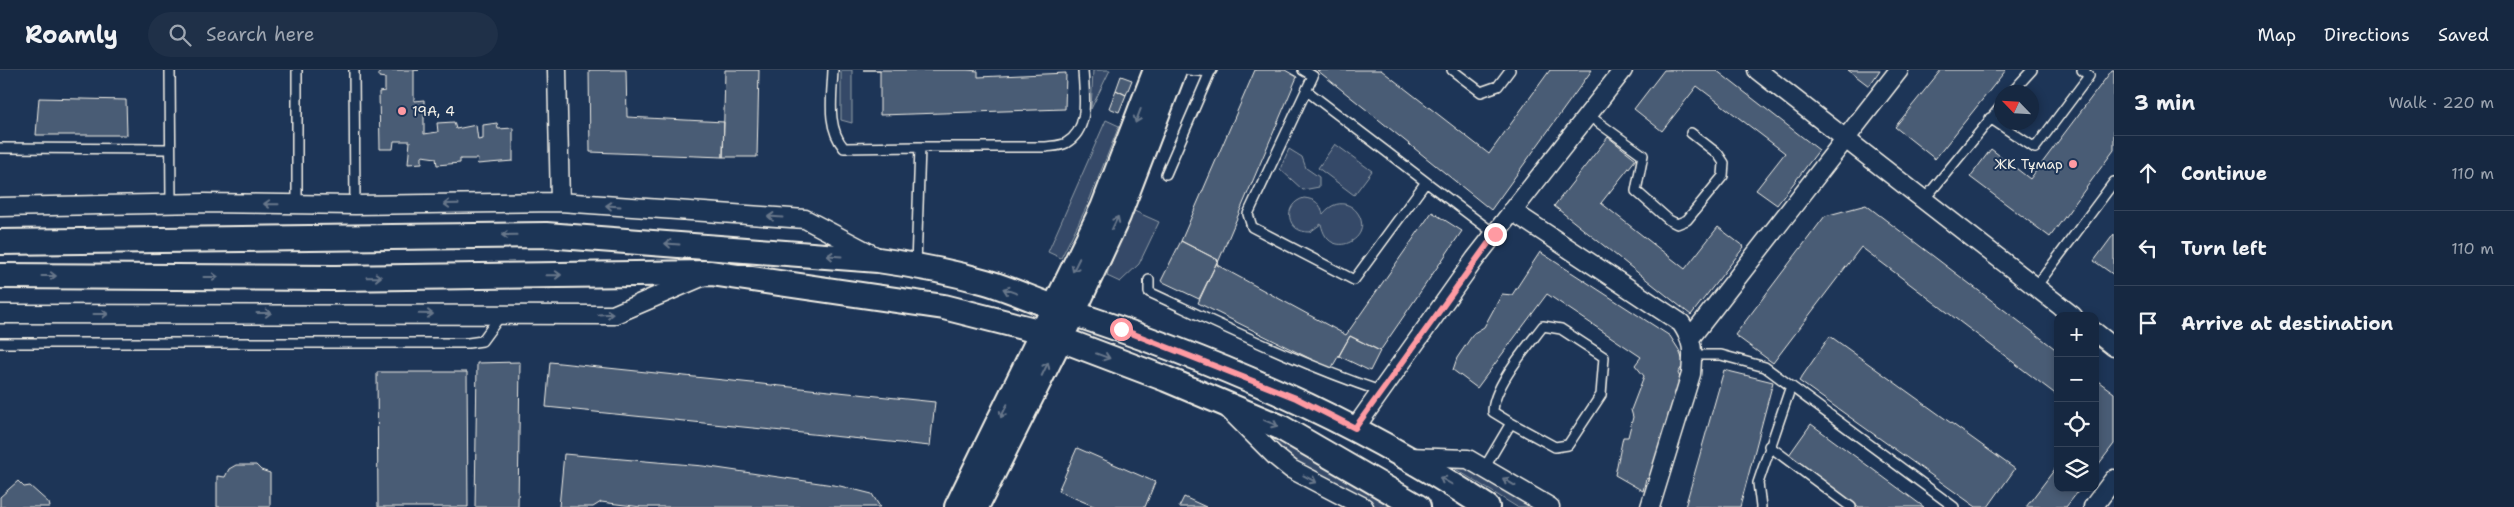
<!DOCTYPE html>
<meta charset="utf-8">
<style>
body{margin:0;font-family:"Shantell Sans",sans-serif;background:#1f3048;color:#f1f3f6}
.controls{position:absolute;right:15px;bottom:15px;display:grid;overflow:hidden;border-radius:10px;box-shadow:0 2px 8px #0003}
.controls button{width:45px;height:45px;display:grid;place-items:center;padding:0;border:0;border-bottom:1px solid #35445a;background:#162841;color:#f1f3f6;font:25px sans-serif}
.compass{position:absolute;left:1994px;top:15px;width:45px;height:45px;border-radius:50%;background:#162841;box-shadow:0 2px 8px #0003;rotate:295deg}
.stop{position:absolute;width:15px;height:15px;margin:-11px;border:4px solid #ff9aa2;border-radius:50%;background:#fff}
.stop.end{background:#ff9aa2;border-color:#fff;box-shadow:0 1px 5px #0008}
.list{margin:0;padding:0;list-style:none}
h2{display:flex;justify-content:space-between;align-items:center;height:65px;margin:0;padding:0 20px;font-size:21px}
h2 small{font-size:16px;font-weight:400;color:#9ea6b1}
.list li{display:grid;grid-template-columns:32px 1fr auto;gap:15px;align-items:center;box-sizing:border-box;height:75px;padding:0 20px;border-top:1px solid #35445a}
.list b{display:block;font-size:19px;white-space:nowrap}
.list em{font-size:16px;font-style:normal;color:#9ea6b1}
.icon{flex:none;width:28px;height:28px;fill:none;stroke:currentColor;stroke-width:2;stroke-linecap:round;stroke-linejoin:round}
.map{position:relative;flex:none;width:2114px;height:437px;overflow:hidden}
header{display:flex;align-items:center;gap:30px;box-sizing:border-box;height:70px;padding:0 25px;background:#162841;border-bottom:1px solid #35445a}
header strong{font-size:24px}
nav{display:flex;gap:28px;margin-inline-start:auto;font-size:18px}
.search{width:350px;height:45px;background:#1f3048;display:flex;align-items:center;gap:12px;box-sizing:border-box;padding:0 18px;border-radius:28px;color:#9ea6b1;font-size:19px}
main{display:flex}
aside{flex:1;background:#162841}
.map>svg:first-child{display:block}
.green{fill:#354a67;stroke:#949ea8}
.building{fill:#485b74;stroke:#f4f1e8}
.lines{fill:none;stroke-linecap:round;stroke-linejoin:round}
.lane-casing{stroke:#f4f1e8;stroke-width:12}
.street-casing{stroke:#f4f1e8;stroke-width:21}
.secondary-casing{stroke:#f4f1e8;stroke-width:28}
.lane{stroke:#1d3557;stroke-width:9}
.street{stroke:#1d3557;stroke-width:18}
.secondary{stroke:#1d3557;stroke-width:24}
.oneway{stroke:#68778a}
.route{stroke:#ff9aa2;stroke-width:6}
.poi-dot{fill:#ff9aa2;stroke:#1d3557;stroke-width:2}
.labels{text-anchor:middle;stroke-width:4;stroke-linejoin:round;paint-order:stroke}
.poi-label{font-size:14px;fill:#f4f1e8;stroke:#1d3557;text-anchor:start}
</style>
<header>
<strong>Roamly</strong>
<div class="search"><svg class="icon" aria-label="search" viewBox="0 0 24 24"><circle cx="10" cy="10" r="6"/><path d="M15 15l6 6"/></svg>Search here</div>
<nav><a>Map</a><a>Directions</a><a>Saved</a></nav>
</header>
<main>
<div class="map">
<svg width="2114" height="437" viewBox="0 0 2114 437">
<rect width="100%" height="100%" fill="#1d3557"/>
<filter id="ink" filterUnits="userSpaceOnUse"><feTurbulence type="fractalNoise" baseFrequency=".02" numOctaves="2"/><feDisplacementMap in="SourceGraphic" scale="10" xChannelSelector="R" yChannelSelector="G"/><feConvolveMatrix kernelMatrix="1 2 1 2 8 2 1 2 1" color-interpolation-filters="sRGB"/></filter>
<g filter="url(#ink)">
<path class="green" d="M 841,0 L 852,0 L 852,53 L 841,50 Z
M 1093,0 L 1110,0 L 1091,39 Z
M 1106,50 L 1119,56 L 1087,136 L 1061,188 L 1048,182 Z
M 1335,74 L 1372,101 L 1354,125 L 1318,98 Z
M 1289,79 L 1302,87 L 1306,98 L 1319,107 L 1319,117 L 1303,120 L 1280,99 Z
M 1304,128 C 1315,129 1321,134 1323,144 C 1346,115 1378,155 1352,171 C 1347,174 1342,175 1337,174 C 1327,172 1323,163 1321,154 L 1310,162 C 1286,163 1282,134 1304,128 Z
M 1132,140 L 1159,152 L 1139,194 L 1120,212 L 1107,206 L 1108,201 Z
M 1262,361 L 1408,437 L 1377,437 L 1289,387 Z
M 1449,395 L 1479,400 L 1539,437 L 1517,437 Z"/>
<path class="building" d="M 379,0 L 419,0 L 414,0 L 414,31 L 424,30 L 424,64 L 438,62 L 437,53 L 454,52 L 456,59 L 476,55 L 478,70 L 483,69 L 483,55 L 497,53 L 498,59 L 513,58 L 513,91 L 477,94 L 478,89 L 460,89 L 460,93 L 437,95 L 436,88 L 422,86 L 422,93 L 408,94 L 410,71 L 394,71 L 393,79 L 380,79 L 379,22 L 385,21 L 385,8 L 379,7 Z
M 589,0 L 626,0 L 627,47 L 724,52 L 723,87 L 590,82 Z
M 725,0 L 759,0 L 757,87 L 723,87 Z
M 863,0 L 967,0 L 978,1 L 978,7 L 1066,3 L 1065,39 L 880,45 L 880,0 Z
M 1255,0 L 1285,0 L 1297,7 L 1217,195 L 1346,265 L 1432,142 L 1462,161 L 1380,281 L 1350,266 L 1331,299 L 1198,233 L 1218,190 L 1181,171 Z
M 1317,0 L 1381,0 L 1489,84 L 1550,0 L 1592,0 L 1491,140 Z
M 1664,0 L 1716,0 L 1819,80 L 1777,135 L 1756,120 L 1785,83 L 1697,16 L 1662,61 L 1634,39 Z
M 1848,0 L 1880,0 L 1869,16 Z
M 1941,0 L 2006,0 L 1935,89 L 1895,57 Z
M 2112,0 L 2114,0 L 2114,80 L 2050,167 L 1970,107 L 1991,79 L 2030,109 Z
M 1121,6 L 1132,10 L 1126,25 L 1116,20 Z
M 1116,20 L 1126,25 L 1119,42 L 1109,38 Z
M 39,28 L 126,30 L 127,65 L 36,65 Z
M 1608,67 L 1636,89 L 1601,133 L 1685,199 L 1718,157 L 1744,177 L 1691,245 L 1554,136 Z
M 1866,135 L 2058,281 L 2058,326 L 1861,177 L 1773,293 L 1735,265 L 1825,146 Z
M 2114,164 L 2114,205 L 2094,191 Z
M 1181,171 L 1218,190 L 1199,229 L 1161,211 Z
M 1540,182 L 1670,266 L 1679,280 L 1684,294 L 1678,303 L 1681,310 L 1653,406 L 1646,409 L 1643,421 L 1615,405 L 1623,367 L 1628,367 L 1633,347 L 1631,340 L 1644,306 L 1635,295 L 1641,287 L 1547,224 L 1477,318 L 1453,300 L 1457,288 L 1474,263 L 1484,257 L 1502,224 L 1512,225 Z
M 1350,266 L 1380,281 L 1370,301 L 1339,286 Z
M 1830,266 L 2015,399 L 1988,437 L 1976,437 L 1799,311 Z
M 520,292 L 518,437 L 475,437 L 477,293 Z
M 550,292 L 935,332 L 930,376 L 546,337 Z
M 1724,300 L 1773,312 L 1740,437 L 1685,437 Z
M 377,302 L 467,302 L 468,437 L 378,437 Z
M 2095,309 L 2114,323 L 2114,374 L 2095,399 Z
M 1811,354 L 1924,437 L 1859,437 L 1789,385 Z
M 1077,378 L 1155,412 L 1145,437 L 1096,437 L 1058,421 Z
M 564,384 L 703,396 L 840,416 L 872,424 L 880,437 L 641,437 L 601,432 L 593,437 L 559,437 Z
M 236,395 L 256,395 L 261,400 L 270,403 L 270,437 L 217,437 L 217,406 L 225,407 L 229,399 Z
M 2058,395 L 2058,418 L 2081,418 L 2066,437 L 2026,437 Z
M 18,411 L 24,417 L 30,416 L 49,433 L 50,437 L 0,437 L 0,427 Z
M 1184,427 L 1206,437 L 1179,437 Z"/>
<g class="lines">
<g class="lane-casing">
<path id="lane" d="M 170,0 L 171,134
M 297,0 L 297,135
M 354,0 L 355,135
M 833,0 C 832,27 826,57 844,78 L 920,77
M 1188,0 L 1210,2 L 1212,0
M 1303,0 L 1313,6 L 1248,144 L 1252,157 L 1354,210 L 1426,112 L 1495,164
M 1452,0 L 1481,22 L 1498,16 L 1510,0
M 1307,21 L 1426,112
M 2012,22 L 2032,0
M 1588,45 L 1643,85 L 1636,121 L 1669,150 L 1677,154 L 1687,150 L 1723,106 L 1724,93 L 1718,84 L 1691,63
M 1990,48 L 2035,78 L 2089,6 L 2082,0
M 0,78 L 170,79
M 1166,104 L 1210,2
M 1923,131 L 2002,35
M 916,195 L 920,77 L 1046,77 C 1052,76 1061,76 1066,73 C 1091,59 1084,23 1083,0
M 1149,210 L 1149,222 C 1225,257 1300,294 1380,321
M 2035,218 L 2114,112
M 0,273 L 468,273 L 482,271 L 501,245
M 1693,285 L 1721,285 L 1765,297 L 1954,437
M 1769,376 L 1851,437
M 1485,397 L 1511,353 L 1493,342 C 1493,316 1528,276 1543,256 L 1561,259 L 1604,287 L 1601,325 L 1568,375 L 1555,377 L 1511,353
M 1761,437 L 1758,413 L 1791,316"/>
</g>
<g class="street-casing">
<path id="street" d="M 557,0 L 560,132
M 1757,0 L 2073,246
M 0,137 L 203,133 L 355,135 L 560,132 L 805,149 L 879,188
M 1512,141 L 1681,253 C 1694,272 1693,281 1691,304 L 1650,437
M 0,244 L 613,245 L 704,206
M 2095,262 L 2114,277
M 1691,267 L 1899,0
M 1226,337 L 1275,386 L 1291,399 L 1364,437
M 1355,358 L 1475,189 L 1623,0
M 1407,387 L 1468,389 L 1550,437
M 2093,437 L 2114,409"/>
</g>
<g class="secondary-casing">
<path id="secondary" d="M 0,172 L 546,165 L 878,190 C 914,195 951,202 986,212 C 1010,219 1033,230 1057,238 C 1211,288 1351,347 1487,437
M 0,206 L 335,208 L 711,203 L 944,237 L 1042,262 L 1166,309 L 1280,357 L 1418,437
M 957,437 L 1103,138 L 1156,0
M 976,437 L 1073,243 L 1118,146 L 1174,0"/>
</g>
<use href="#lane" class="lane"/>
<use href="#street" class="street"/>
<use href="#secondary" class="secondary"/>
</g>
<defs><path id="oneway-shaft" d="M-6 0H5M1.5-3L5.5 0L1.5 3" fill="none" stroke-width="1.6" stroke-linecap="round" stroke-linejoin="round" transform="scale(1.25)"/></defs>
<g class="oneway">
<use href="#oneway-shaft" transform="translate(1138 46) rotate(111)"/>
<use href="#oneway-shaft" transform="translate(271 134) rotate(-179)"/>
<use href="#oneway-shaft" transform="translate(451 134) rotate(179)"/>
<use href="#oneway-shaft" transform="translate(613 136) rotate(-176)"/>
<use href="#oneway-shaft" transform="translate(775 147) rotate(-176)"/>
<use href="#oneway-shaft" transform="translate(1115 153) rotate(-65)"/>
<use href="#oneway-shaft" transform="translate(509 165) rotate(179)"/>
<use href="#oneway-shaft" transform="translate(672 174) rotate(-176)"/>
<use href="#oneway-shaft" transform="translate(834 186) rotate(-176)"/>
<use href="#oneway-shaft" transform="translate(1076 195) rotate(116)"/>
<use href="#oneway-shaft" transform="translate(554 205) rotate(-1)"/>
<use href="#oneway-shaft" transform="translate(49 206)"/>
<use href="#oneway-shaft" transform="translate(211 207)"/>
<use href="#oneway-shaft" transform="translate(374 207) rotate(-1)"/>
<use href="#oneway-shaft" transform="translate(1010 221) rotate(-160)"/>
<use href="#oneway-shaft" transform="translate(264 243)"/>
<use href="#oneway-shaft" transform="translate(101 244)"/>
<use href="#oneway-shaft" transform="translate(426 244) rotate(1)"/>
<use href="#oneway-shaft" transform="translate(606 244) rotate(-3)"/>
<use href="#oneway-shaft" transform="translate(1103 286) rotate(20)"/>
<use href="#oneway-shaft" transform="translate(1045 299) rotate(-64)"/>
<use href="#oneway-shaft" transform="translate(1004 341) rotate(116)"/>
<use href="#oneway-shaft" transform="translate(1271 353) rotate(23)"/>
<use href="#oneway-shaft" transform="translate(1310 409) rotate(28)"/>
<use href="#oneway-shaft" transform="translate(1446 411) rotate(-150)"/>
<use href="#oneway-shaft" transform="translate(1509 412) rotate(-149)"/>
</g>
</g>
<g class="lines" filter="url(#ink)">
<path class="route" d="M 1121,259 L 1296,328 L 1355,358 L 1495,164"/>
</g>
<g class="poi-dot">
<circle cx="402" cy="41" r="5"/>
<circle cx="2073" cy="94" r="5"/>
</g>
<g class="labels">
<g class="poi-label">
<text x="412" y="46">19А, 4</text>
<text x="2063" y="99" text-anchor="end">ЖК Тұмар</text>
</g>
</g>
</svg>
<div class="controls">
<button>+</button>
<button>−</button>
<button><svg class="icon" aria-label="locate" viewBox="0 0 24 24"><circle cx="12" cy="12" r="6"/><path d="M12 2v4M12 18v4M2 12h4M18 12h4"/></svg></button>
<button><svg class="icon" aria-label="layers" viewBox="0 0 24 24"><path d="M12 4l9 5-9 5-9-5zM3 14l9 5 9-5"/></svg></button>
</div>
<svg class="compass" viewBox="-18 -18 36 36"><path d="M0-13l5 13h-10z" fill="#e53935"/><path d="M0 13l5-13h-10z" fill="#9ea6b1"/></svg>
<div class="stop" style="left:1121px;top:259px"></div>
<div class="stop end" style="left:1495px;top:164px"></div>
</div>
<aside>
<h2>3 min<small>Walk · 220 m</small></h2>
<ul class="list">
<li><svg class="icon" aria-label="ahead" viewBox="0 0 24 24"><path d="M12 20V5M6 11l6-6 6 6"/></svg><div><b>Continue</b></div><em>110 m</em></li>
<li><svg class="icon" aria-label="left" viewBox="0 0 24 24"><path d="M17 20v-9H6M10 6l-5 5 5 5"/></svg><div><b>Turn left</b></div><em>110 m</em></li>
<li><svg class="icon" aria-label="arrive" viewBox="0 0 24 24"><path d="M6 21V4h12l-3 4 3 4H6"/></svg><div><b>Arrive at destination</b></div></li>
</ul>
</aside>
</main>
